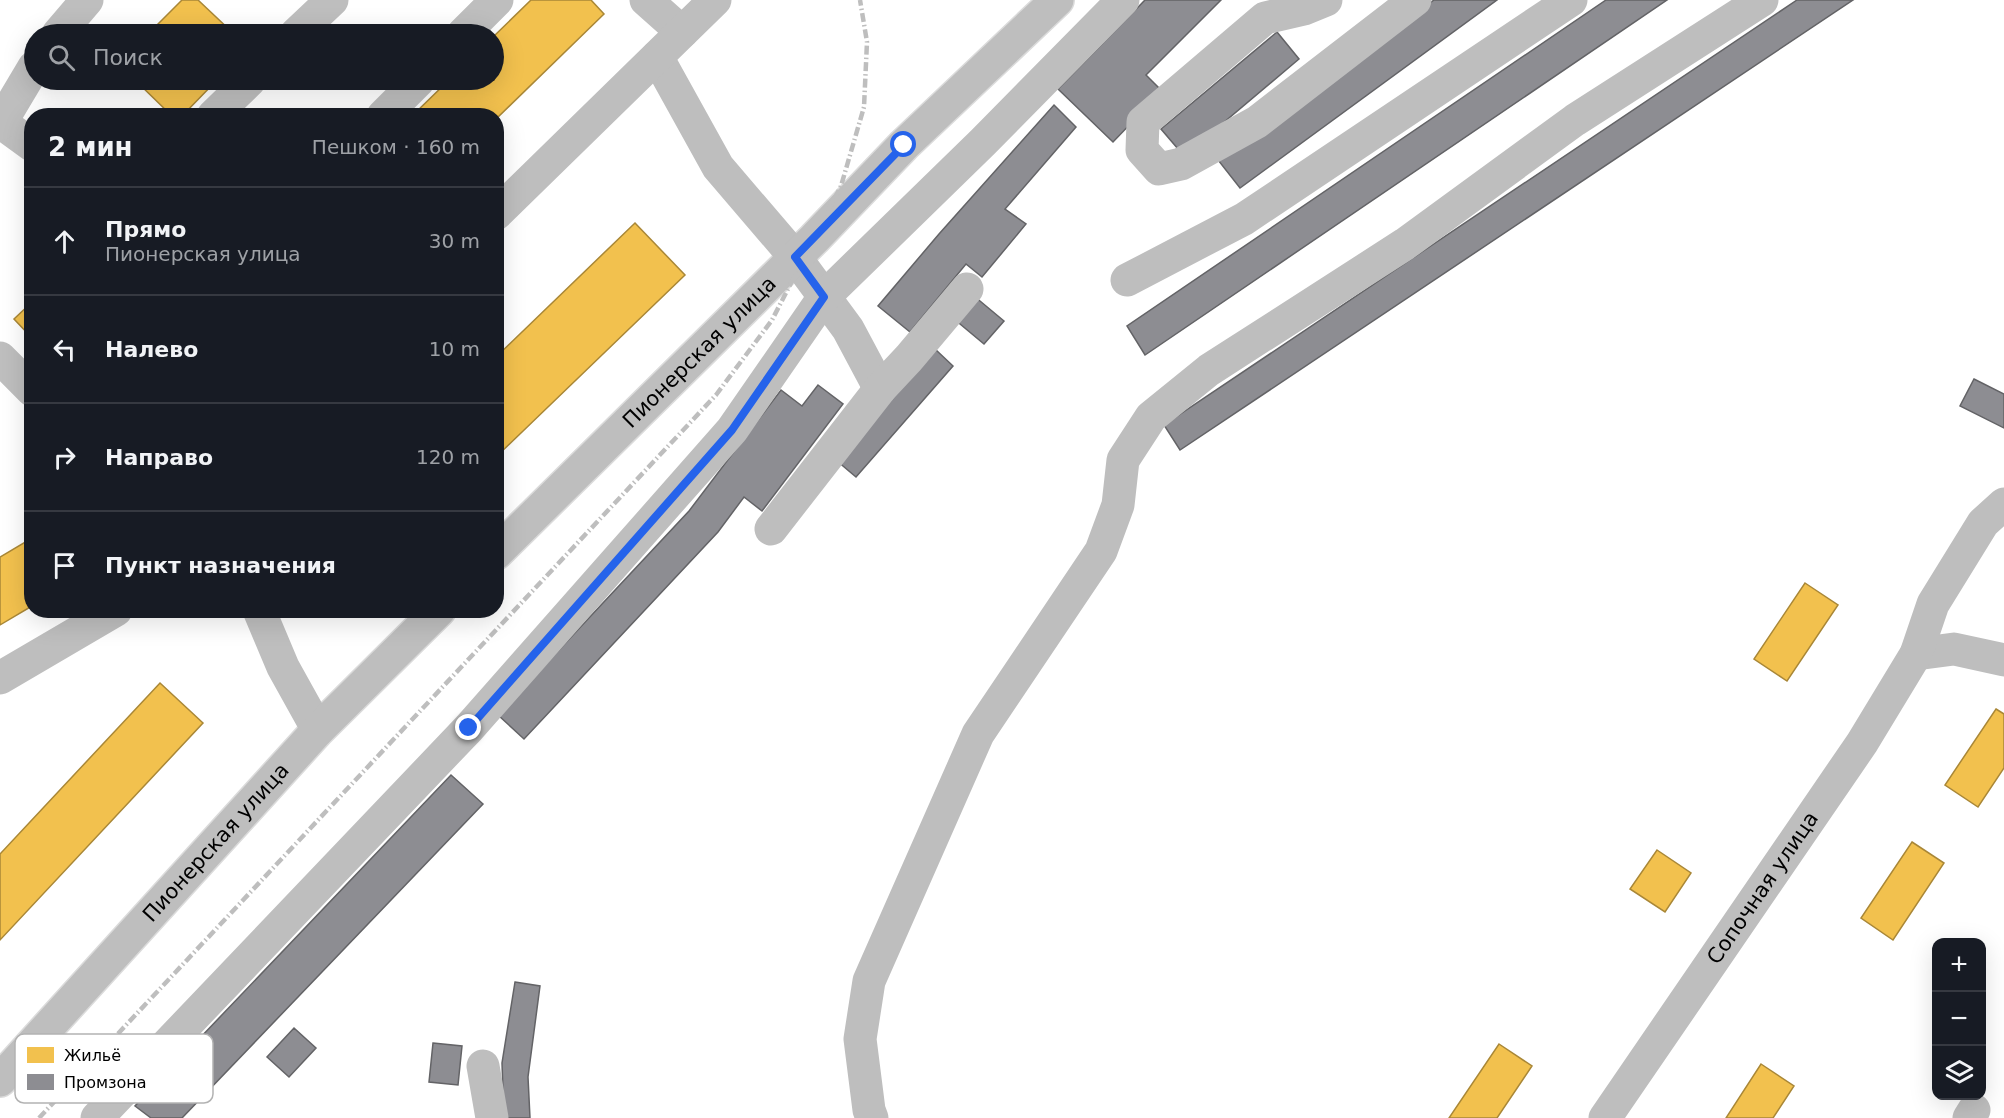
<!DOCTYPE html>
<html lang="ru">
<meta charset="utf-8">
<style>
body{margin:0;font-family:"DejaVu Sans",sans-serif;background:#242831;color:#f1f3f6}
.controls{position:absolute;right:18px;bottom:18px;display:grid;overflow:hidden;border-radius:12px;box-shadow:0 6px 24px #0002}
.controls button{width:54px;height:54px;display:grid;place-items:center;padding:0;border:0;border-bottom:2px solid #363941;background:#171b24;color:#f1f3f6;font:30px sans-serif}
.stop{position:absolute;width:18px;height:18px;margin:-14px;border:4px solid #2563eb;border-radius:50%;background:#fff}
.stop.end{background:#2563eb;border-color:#fff;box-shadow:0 2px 6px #0008}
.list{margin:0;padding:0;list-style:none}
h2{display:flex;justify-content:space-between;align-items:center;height:78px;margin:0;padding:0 24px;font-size:26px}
h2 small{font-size:20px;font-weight:400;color:#9ea1a6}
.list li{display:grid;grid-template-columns:39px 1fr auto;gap:18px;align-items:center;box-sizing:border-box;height:108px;padding:0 24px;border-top:2px solid #363941}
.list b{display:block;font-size:22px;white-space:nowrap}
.list p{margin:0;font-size:20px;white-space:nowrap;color:#9ea1a6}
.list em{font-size:20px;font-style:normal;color:#9ea1a6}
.icon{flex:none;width:33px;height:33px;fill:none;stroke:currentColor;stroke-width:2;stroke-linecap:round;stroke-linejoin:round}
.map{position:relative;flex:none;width:2004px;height:1118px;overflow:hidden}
.search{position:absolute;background:#171b24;box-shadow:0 6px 24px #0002;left:24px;top:24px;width:480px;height:66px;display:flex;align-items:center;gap:15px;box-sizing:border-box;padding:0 21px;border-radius:33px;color:#9ea1a6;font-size:22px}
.panel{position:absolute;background:#171b24;box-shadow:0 6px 24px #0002;left:24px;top:108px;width:480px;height:510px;border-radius:24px}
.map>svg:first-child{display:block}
.homes{fill:#f2c14e;stroke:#a98737;stroke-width:1.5}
.industry{fill:#8d8d92;stroke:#636366;stroke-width:1.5}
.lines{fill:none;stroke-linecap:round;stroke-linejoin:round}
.major-casing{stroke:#dbdbdb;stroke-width:36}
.minor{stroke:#bebebe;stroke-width:33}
.major{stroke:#bebebe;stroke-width:33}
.rail{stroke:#bebebe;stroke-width:4.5;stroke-dasharray:9 3 1.5 3;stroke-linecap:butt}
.route{stroke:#2563eb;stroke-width:8}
.labels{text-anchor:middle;stroke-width:6;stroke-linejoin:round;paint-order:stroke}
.street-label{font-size:21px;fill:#000;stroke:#fff}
.key{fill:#fff;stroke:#b2b2b2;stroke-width:1.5}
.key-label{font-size:16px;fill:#000}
</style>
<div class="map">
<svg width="2004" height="1118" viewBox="0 0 2004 1118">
<rect width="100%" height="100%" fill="#fff"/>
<path class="homes" d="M 182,0 L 198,0 L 234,34 L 148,34 Z
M 531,0 L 591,0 L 604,14 L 496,119 L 496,116 L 412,116 L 449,80 L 494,80 L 494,36 Z
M 135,80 L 217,80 L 182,116 L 172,116 Z
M 635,223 L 685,275 L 496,457 L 496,357 Z
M 32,302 L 32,338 L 14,319 Z
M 32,538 L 32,606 L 0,625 L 0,557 Z
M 1805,583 L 1838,605 L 1787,681 L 1754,659 Z
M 160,683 L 203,723 L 0,940 L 0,854 Z
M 1996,709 L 2004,714 L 2004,768 L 1978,807 L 1945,785 Z
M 1912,842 L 1944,863 L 1893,940 L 1861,918 Z
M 1657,850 L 1691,873 L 1665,912 L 1630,889 Z
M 1499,1044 L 1532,1066 L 1497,1118 L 1449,1118 Z
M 1761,1064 L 1794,1086 L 1773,1118 L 1726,1118 Z"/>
<path class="industry" d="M 1145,0 L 1221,0 L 1146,75 L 1162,91 L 1113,142 L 1058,89 Z
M 1434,0 L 1497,0 L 1240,188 L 1218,160 Z
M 1606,0 L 1667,0 L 1145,355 L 1127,326 Z
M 1797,0 L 1853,0 L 1180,450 L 1164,425 Z
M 1277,32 L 1299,59 L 1184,156 L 1161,129 Z
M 1054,105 L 1076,127 L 1005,209 L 1026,224 L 982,277 L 966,264 L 910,332 L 878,306 L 939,234 Z
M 974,296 L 1004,321 L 984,344 L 954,319 Z
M 935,349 L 953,366 L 856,477 L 837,461 Z
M 1974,379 L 2004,394 L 2004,428 L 1960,406 Z
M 818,385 L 843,404 L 762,511 L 744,497 L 718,532 L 524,739 L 498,715 L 689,511 L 781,390 L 802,406 Z
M 451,775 L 483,804 L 182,1118 L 151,1118 L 135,1106 Z
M 515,982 L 540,986 L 528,1077 L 530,1118 L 504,1118 L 502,1063 Z
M 294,1028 L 316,1048 L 289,1077 L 267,1057 Z
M 433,1043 L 462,1046 L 458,1085 L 429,1082 Z"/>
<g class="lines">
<g class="major-casing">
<g id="major">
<path id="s2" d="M 496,553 L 814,239 L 904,145 L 1057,0"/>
<path id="s3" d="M 0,1080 L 318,730 L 439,610"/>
</g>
</g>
<g class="minor">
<path d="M 646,0 L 682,32"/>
<path d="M 1326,0 L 1304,9 L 1265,18 L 1143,122 L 1142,150 L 1159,169 L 1181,164 L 1257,122 L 1415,0"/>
<path d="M 58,34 L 87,0"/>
<path d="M 296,34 L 332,0"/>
<path d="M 463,34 L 497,0"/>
<path d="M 657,57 L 718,167 L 795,257 L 848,329 L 880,389"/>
<path d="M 213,116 L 250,80"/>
<path d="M 383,116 L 419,80"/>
<path d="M 0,122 L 32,145"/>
<path d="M 0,124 L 34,67"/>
<path d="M 496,214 L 715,0"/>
<path d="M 1127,280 L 1244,219 L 1571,0"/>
<path d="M 0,358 L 32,390"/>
<path d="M 771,529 L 880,389 L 909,358 L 967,289"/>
<path d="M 259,610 L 283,667 L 318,730"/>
<path d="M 1916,654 L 1954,649 L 2004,660"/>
<path d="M 0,678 L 116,610"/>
<path d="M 483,1066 L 492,1118"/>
<path d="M 97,1118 L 469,728 L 732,430 L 824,297 L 983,142 L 1123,0"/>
<path d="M 872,1118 L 869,1110 L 860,1039 L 869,981 L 978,734 L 1101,551 L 1118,505 L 1123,460 L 1151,417 L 1209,370 L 1405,244 L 1575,120 L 1762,0"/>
<path id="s1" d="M 1605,1118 L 1862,743 L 1916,654 L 1933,604 L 1983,523 L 2004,504"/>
<path d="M 1969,1118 L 1974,1110"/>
</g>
<use href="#major" class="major"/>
<path class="rail" d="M 39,1118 L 716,395 L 772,320 L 841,186 L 864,107 L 867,42 L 860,0"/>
</g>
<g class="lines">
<path class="route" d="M 469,728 L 732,430 L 824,297 L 795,257 L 904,145"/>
</g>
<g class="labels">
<g class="street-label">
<text dy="7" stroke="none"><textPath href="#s2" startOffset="286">Пионерская улица</textPath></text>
<text dy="7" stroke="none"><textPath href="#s3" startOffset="321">Пионерская улица</textPath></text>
<text dy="7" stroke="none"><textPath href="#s1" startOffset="279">Сопочная улица</textPath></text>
</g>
</g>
<rect x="15" y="1034" width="198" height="69" rx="9" class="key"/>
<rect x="27" y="1047" width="27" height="16" fill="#f2c14e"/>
<rect x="27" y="1074" width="27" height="16" fill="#8d8d92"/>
<g class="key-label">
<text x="64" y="1061">Жильё</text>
<text x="64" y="1088">Промзона</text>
</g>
</svg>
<div class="controls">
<button>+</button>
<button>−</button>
<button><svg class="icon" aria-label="layers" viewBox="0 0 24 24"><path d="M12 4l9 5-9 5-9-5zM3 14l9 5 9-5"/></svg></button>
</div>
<div class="stop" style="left:904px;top:145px"></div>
<div class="stop end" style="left:469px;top:728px"></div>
<div class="search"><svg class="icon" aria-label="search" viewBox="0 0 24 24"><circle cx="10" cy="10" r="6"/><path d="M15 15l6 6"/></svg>Поиск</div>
<section class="panel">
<h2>2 мин<small>Пешком · 160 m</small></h2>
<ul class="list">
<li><svg class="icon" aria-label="ahead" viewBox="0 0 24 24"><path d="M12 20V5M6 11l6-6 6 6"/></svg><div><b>Прямо</b><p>Пионерская улица</p></div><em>30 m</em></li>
<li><svg class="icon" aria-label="left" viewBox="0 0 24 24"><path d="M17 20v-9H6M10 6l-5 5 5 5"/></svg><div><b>Налево</b></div><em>10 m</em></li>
<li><svg class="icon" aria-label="right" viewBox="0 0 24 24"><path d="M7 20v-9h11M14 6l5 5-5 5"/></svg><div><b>Направо</b></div><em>120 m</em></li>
<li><svg class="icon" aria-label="arrive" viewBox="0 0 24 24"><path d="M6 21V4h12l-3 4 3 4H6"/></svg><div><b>Пункт назначения</b></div></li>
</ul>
</section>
</div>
